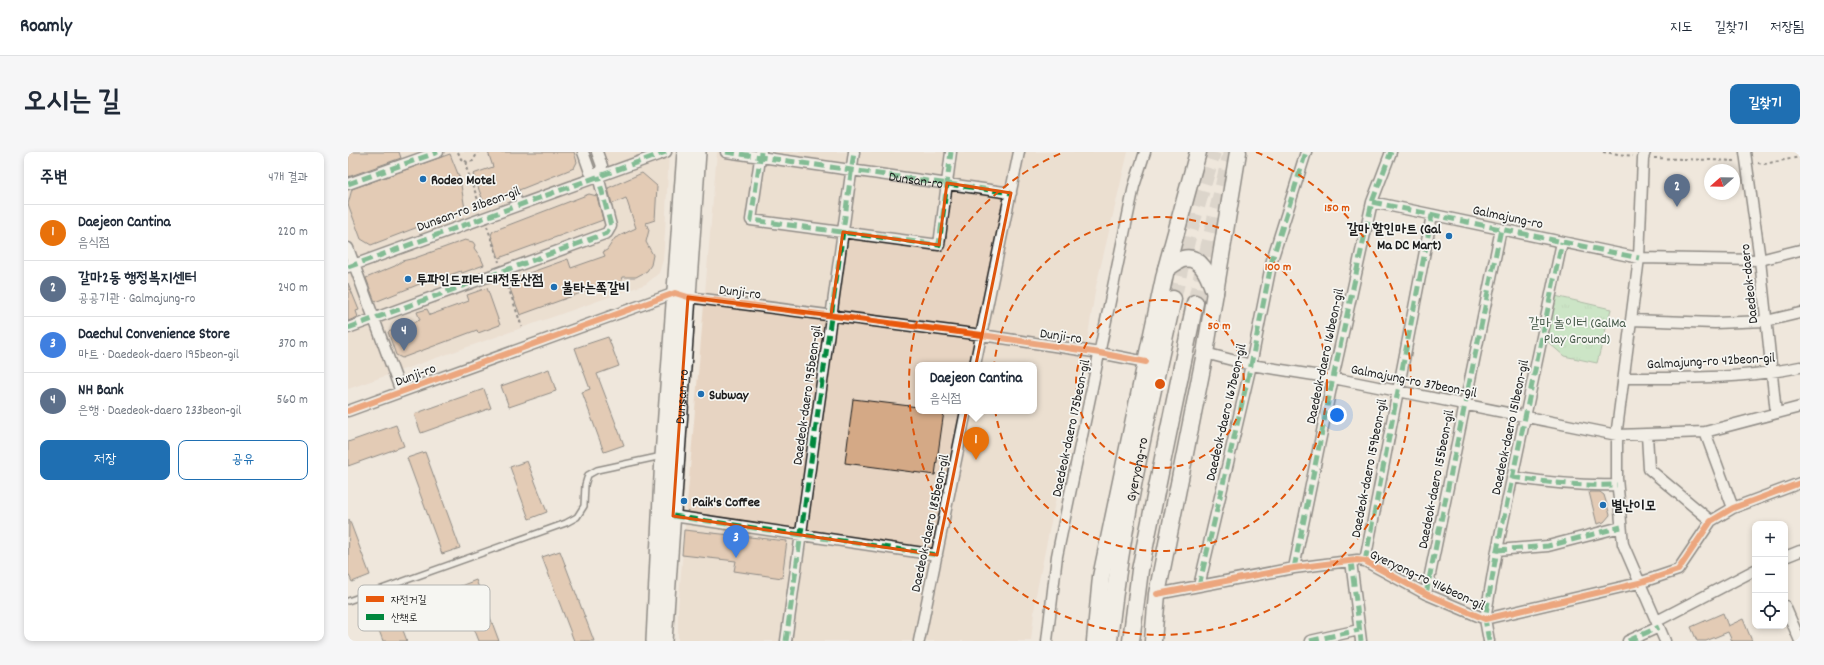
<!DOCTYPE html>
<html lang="ko">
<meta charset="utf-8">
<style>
body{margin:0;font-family:Dekko,"Poor Story",sans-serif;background:#f6f6f7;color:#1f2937}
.controls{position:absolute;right:12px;bottom:12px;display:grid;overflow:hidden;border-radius:8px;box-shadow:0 2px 6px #0003}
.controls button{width:36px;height:36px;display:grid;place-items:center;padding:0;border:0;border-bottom:1px solid #e0e1e3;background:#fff;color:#1f2937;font:20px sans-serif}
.compass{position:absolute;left:1356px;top:12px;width:36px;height:36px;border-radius:50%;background:#fff;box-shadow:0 2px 6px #0003;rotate:250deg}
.you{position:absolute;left:989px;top:263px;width:14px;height:14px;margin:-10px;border:3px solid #fff;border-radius:50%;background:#1a73e8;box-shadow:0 0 0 6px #1a73e833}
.badge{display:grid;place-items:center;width:26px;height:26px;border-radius:50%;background:#1f6fb2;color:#fff;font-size:13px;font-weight:700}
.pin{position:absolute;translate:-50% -33px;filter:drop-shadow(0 1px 2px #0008)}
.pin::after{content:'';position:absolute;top:21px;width:14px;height:12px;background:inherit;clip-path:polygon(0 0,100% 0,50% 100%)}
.popup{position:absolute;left:567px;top:210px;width:122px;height:52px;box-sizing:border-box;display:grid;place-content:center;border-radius:8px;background:#fff;filter:drop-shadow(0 1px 3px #0005);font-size:13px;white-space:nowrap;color:#747a83}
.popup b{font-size:15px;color:#1f2937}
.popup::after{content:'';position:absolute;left:50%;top:100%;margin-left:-8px;border:8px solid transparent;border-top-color:#fff}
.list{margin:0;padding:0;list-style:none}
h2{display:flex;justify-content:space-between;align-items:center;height:52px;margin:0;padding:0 16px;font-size:17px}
h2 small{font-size:13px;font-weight:400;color:#747a83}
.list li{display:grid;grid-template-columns:26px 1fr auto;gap:12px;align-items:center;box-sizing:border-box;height:56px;padding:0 16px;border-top:1px solid #e0e1e3}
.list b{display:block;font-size:15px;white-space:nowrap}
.list p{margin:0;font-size:13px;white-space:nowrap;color:#747a83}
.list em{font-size:13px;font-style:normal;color:#747a83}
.actions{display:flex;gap:8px;padding:12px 16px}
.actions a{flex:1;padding:9px 0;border:1px solid #1f6fb2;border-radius:8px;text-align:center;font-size:14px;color:#1f6fb2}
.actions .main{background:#1f6fb2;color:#fff}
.icon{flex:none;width:22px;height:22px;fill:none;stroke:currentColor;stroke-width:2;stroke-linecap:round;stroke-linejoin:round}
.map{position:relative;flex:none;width:1452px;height:489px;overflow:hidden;border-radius:8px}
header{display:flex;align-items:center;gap:24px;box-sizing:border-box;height:56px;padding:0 20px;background:#fff;border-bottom:1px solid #e0e1e3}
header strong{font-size:19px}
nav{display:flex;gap:22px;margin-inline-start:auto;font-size:14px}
.intro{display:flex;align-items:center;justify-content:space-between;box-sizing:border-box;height:96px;padding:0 24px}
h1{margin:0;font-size:28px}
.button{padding:10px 18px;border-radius:8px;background:#1f6fb2;color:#fff;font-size:14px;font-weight:700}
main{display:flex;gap:24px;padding:0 24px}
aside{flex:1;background:#fff;border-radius:8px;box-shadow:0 2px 6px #0003}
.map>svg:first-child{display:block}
.built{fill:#e7d4c2;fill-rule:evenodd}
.grass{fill:url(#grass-tufts);stroke:#5f8064}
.building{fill:#d4a986;stroke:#1c1c1c}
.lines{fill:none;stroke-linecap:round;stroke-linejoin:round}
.primary-tunnel{stroke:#c5beb6;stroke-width:16;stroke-dasharray:16 8;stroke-linecap:butt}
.lane-casing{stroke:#1c1c1c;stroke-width:8}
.street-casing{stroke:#1c1c1c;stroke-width:13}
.secondary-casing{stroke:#1c1c1c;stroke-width:18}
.primary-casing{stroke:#1c1c1c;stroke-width:19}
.path{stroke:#1c1c1c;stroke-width:2;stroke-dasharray:3 3;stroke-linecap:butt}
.lane{stroke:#f6f6f2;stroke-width:5}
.street{stroke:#f6f6f2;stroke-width:10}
.secondary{stroke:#f6f6f2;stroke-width:15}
.primary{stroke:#f6f6f2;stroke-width:16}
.quiet{stroke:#00873e;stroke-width:5;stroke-dasharray:10 5;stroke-linecap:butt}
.cycleway-casing{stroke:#f6f6f2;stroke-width:8}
.cycleway{stroke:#e8590c;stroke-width:6}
.marked{fill:none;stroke:#de560d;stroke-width:3;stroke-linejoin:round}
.ring{fill:none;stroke:#de560d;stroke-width:2;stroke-dasharray:7 5}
.poi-dot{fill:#1f6fb2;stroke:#f6f6f2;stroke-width:1.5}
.labels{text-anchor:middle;stroke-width:3.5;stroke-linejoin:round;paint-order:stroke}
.poi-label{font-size:14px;font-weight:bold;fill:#1c1c1c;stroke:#f6f6f2;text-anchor:start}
.street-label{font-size:14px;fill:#1c1c1c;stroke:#f6f6f2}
.park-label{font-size:14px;fill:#445847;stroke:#f6f6f2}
.key{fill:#f6f6f2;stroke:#b5b5b2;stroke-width:1}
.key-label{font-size:11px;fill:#1c1c1c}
.centre{fill:#de560d;stroke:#f6f6f2;stroke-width:2}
.ring-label{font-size:12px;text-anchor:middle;font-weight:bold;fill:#de560d;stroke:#f6f6f2;stroke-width:3.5;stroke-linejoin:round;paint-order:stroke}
</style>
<header>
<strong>Roamly</strong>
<nav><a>지도</a><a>길찾기</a><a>저장됨</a></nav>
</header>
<div class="intro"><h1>오시는 길</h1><a class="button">길찾기</a></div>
<main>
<aside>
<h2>주변<small>4개 결과</small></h2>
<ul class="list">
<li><span class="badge" style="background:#e8710a">1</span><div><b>Daejeon Cantina</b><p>음식점</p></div><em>220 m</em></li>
<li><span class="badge" style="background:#5c6f8a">2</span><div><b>갈마2동 행정복지센터</b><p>공공기관 · Galmajung-ro</p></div><em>240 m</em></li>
<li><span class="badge" style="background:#3f7fe0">3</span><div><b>Daechul Convenience Store</b><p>마트 · Daedeok-daero 195beon-gil</p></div><em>370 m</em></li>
<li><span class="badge" style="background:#5c6f8a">4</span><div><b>NH Bank</b><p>은행 · Daedeok-daero 233beon-gil</p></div><em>560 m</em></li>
</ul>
<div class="actions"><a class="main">저장</a><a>공유</a></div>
</aside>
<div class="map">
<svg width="1452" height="489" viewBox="0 0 1452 489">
<defs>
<pattern id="grass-tufts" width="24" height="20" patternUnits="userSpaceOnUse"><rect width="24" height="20" fill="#a2e3ab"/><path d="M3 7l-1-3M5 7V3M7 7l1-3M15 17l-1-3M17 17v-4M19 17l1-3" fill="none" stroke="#8bc293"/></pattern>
</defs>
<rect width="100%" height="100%" fill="#efe7dc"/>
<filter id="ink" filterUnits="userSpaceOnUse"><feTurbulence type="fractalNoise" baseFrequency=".025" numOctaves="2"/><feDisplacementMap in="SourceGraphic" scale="8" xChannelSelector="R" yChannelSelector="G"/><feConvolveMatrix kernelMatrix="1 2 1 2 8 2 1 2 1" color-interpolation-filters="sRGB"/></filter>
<g filter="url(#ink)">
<path class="built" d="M 0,0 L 321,0 L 317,81 L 315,108 L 311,121 L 298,132 L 0,237 Z
M 369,0 L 780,0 L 748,134 L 735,214 L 688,443 L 683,489 L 330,489 L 330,457 ZM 570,213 L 686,213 L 686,259 L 570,259 Z"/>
<path class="grass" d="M 1207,144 L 1263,157 L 1249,211 L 1216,204 L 1194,185 Z"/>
<path class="building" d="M 0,0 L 51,0 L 53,6 L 0,25 Z
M 140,0 L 226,0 L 229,10 L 226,16 L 171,38 L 166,35 L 163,40 L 136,51 L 125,22 L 145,15 Z
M 102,2 L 112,27 L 117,57 L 23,93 L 13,87 L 0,52 L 4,37 Z
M 294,21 L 309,34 L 307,68 L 298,71 L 301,78 L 298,90 L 305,103 L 303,113 L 299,119 L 288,125 L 275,125 L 270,140 L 266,129 L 172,163 L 159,129 L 220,107 L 223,116 L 257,104 L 255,100 L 259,98 L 267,86 L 288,76 L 278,46 L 264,52 L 260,36 Z
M 241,42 L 249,44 L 255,68 L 151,106 L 143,83 L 145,79 Z
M 117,88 L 125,90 L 127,93 L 126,96 L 133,106 L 136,113 L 114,121 L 113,119 L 85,129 L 84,127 L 27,150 L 18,126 L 47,114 L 54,109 L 67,106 Z
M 0,131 L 11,158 L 8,159 L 10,165 L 0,169 Z
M 139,136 L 152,173 L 130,181 L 129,178 L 54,206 L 48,203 L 40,180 L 72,168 L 69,160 L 79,157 L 82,163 L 121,149 L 119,143 Z
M 260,185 L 271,214 L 249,222 L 276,293 L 256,300 L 234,240 L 242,237 L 227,196 Z
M 201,217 L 208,239 L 161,255 L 153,234 Z
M 136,237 L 143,256 L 73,281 L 66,262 Z
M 505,247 L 570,255 L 570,259 L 596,259 L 587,323 L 497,311 Z
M 48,273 L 56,294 L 0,314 L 0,290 Z
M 77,300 L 112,396 L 94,402 L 59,306 Z
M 179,309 L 199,360 L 181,367 L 162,315 Z
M 1241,340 L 1252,340 L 1256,343 L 1262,363 L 1256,370 L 1249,372 Z
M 1,367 L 22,423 L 4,430 L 0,421 Z
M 336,378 L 439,389 L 434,426 L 386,419 L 388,409 L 334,403 Z
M 212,399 L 246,489 L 226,489 L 194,405 Z
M 128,428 L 151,489 L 131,489 L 110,435 Z
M 47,457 L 59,489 L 35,489 L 26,465 Z
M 1375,461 L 1380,474 L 1395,467 L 1404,489 L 1384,489 L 1380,480 L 1358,489 L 1349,489 L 1343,475 Z"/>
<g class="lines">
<path class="primary-tunnel" d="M 825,147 L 839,89 L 865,0
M 847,151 L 883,0"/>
<g class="lane-casing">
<path id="lane" d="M 167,39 L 172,52
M 0,449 L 218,371 L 229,365 L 236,354 L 237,333 L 240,323 L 249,318 L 314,304"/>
</g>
<g class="street-casing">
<path id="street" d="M 235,0 L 242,20 L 250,24
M 249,0 L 254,14 L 250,24
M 378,0 L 663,41
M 413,0 L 403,68 L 591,93 L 603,0
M 1297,0 L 1295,6 L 1291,106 L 1269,277 L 1269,326 L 1275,392 L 1317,489
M 1397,0 L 1412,108 L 1428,261
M 0,32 L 90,0
M 1024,50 L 1291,106 L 1412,108 L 1452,98
M 0,96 L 53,240
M 0,115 L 318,0
M 1283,168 L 1367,171 L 1418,169 L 1452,161
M 0,176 L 259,81 L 263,74 L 250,24
M 857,201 L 903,213 L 985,226 L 1269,283 L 1357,280 L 1452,255
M 627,213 L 671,0
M 1276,226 C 1335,226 1394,227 1452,215
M 0,259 L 327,141 L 340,145 L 634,183 L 752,201 L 798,210
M 1357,280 L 1385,356
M 1299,283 L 1301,317 L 1363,369
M 1164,325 C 1200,331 1233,334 1269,333
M 325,364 L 589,403
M 1149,398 L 1200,394 L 1273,375
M 1437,405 L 1452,399
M 1003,409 L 1013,489
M 1017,409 L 1084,63
M 946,416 L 985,226 L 1024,50 L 1043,0
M 851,434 L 903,213 L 924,108 L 958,0
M 809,442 L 946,416 L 1009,408 L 1017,409 L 1078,442 L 1137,467 L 1291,431 L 1330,418 L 1363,369 L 1385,356 L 1452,331
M 1078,442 L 1153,77
M 1437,454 L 1452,489
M 1309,469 L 1407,418
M 438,489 L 506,0
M 571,489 L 618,259
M 699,489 L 709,404 L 786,34 L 797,0
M 962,489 L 1011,478
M 1141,489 L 1137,467 L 1149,398 L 1214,90
M 1280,489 L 1311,475"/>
</g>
<g class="secondary-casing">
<g id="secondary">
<path d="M 306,489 L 315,304 L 337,0"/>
<path id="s1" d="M 316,489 L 350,0"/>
</g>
</g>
<g class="primary-casing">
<g id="primary">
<path d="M 818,117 C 824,113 829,109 835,107 C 854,102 862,128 867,141"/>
<path d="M 747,489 L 753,425 L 798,210 L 818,117 L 850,0"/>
<path id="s2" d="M 761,489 C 773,374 800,260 825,147"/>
<path d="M 783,489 L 792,418 L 847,151"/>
<path d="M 805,489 L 809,442 L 857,201 L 890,0"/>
</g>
</g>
<path class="path" d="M 110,0 L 113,7 L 119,10 L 125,9 L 130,0
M 1255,0 L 1285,4
M 1306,6 L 1389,9
M 119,10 L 118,15 L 133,56
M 1410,11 L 1416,12 L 1452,5
M 139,74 L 151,110
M 158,129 L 174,175"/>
<use href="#lane" class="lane"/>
<use href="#street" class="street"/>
<use href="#secondary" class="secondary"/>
<use href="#primary" class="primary"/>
<g class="quiet">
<path id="s3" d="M 378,0 L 663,41"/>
<path d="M 413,0 L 403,68 L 591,93 L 603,0"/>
<path d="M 0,32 L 90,0"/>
<path d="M 1024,50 L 1291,106"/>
<path d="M 0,115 L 318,0"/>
<path d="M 0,176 L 259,81 L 263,74 L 250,24"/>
<path d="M 1164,325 C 1200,331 1233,334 1269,333"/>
<path d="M 325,364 L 589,403"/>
<path d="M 1149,398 L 1200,394 L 1273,375"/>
<path d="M 1003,409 L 1013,489"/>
<path d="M 1017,409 L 1084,63"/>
<path d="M 946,416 L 985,226 L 1024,50 L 1043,0"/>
<path d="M 851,434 L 903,213 L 924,108 L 958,0"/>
<path d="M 1078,442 L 1153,77"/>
<path d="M 438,489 L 506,0"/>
<path d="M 962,489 L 1011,478"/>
<path d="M 1141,489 L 1137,467 L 1149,398 L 1214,90"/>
<path d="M 1280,489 L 1311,475"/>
</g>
<g class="cycleway-casing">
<path id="cycleway" d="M 0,259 L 327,141 L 340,145 L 634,183 L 752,201 L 798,210
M 809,442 L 946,416 L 1009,408 L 1017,409 L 1078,442 L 1137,467 L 1291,431 L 1330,418 L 1363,369 L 1385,356 L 1452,331"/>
</g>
<use href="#cycleway" class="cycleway"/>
</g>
</g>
<path d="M0 0H1452V489H0ZM 599,31 L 663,41 L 589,403 L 325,364 L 340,145 L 483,163 L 495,80 L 591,93 Z" fill="#efe7dc" fill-opacity=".55" fill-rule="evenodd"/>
<path class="marked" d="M 599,31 L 663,41 L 589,403 L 325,364 L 340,145 L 483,163 L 495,80 L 591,93 Z"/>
<g class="ring">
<circle cx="812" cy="232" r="84"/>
<circle cx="812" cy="232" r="167"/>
<path d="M908 0A251 251 0 1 1 716 0"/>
</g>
<g class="poi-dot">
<circle cx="75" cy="27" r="4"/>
<circle cx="1101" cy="84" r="4"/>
<circle cx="60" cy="127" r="4"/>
<circle cx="206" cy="135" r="4"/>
<circle cx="353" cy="242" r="4"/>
<circle cx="336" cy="349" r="4"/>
<circle cx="1255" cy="353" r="4"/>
</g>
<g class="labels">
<g class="poi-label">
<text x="83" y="32">Rodeo Motel</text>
<text x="1093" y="81" text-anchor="end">갈마 할인마트 (Gal<tspan x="1093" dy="16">Ma DC Mart)</tspan></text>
<text x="68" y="132">투파인드피터 대전둔산점</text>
<text x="214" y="140">불타는쪽갈비</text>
<text x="361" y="247">Subway</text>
<text x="344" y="354">Paik's Coffee</text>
<text x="1263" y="358">별난이모</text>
</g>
<g class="street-label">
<text dy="5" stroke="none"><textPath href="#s3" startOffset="192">Dunsan-ro</textPath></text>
<text transform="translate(120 56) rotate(-20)" y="5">Dunsan-ro 31beon-gil</text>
<text transform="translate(1160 64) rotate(12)" y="5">Galmajung-ro</text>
<text transform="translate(1400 132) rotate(-96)" y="5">Daedeok-daero</text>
<text transform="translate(392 139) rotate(7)" y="5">Dunji-ro</text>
<text transform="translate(713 183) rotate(8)" y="5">Dunji-ro</text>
<text transform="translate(976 204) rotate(-78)" y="5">Daedeok-daero 161beon-gil</text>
<text transform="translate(1363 208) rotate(-3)" y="5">Galmajung-ro 42beon-gil</text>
<text transform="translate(67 222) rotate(-20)" y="5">Dunji-ro</text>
<text transform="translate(1066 228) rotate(11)" y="5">Galmajung-ro 37beon-gil</text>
<text transform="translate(458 243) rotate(-82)" y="5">Daedeok-daero 195beon-gil</text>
<text dy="5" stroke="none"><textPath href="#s1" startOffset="245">Dunsan-ro</textPath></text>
<text transform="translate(877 260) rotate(-77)" y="5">Daedeok-daero 167beon-gil</text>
<text transform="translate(1161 275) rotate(-78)" y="5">Daedeok-daero 151beon-gil</text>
<text transform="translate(722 276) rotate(-78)" y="5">Daedeok-daero 175beon-gil</text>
<text transform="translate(1020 316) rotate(-79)" y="5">Daedeok-daero 159beon-gil</text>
<text dy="5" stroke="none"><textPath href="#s2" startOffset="174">Gyeryong-ro</textPath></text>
<text transform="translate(1087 327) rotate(-79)" y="5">Daedeok-daero 155beon-gil</text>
<text transform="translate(581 371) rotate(-78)" y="5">Daedeok-daero 185beon-gil</text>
<text transform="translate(1080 427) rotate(25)" y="5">Gyeryong-ro 416beon-gil</text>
</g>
<g class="park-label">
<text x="1229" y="175">갈마 놀이터 (GalMa<tspan x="1229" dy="16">Play Ground)</tspan></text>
</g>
</g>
<rect x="10" y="433" width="132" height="46" rx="6" class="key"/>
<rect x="18" y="444" width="18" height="6" fill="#e8590c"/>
<rect x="18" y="462" width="18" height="6" fill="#00873e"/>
<g class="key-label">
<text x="43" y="451">자전거길</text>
<text x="43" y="469">산책로</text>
</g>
<circle cx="812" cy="232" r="6" class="centre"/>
<g class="ring-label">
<text x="989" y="59">150 m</text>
<text x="930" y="118">100 m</text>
<text x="871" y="177">50 m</text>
</g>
</svg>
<div class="controls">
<button>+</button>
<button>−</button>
<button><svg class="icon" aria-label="locate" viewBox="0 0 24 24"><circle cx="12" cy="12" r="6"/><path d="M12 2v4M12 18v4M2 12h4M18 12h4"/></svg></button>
</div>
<svg class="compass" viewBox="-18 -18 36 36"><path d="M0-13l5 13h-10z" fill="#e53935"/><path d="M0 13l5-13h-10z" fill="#747a83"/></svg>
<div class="you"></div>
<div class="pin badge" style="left:628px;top:308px;background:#e8710a">1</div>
<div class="popup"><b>Daejeon Cantina</b>음식점</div>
<div class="pin badge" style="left:1329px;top:55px;background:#5c6f8a">2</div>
<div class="pin badge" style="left:388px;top:406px;background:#3f7fe0">3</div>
<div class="pin badge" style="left:56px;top:199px;background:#5c6f8a">4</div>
</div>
</main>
